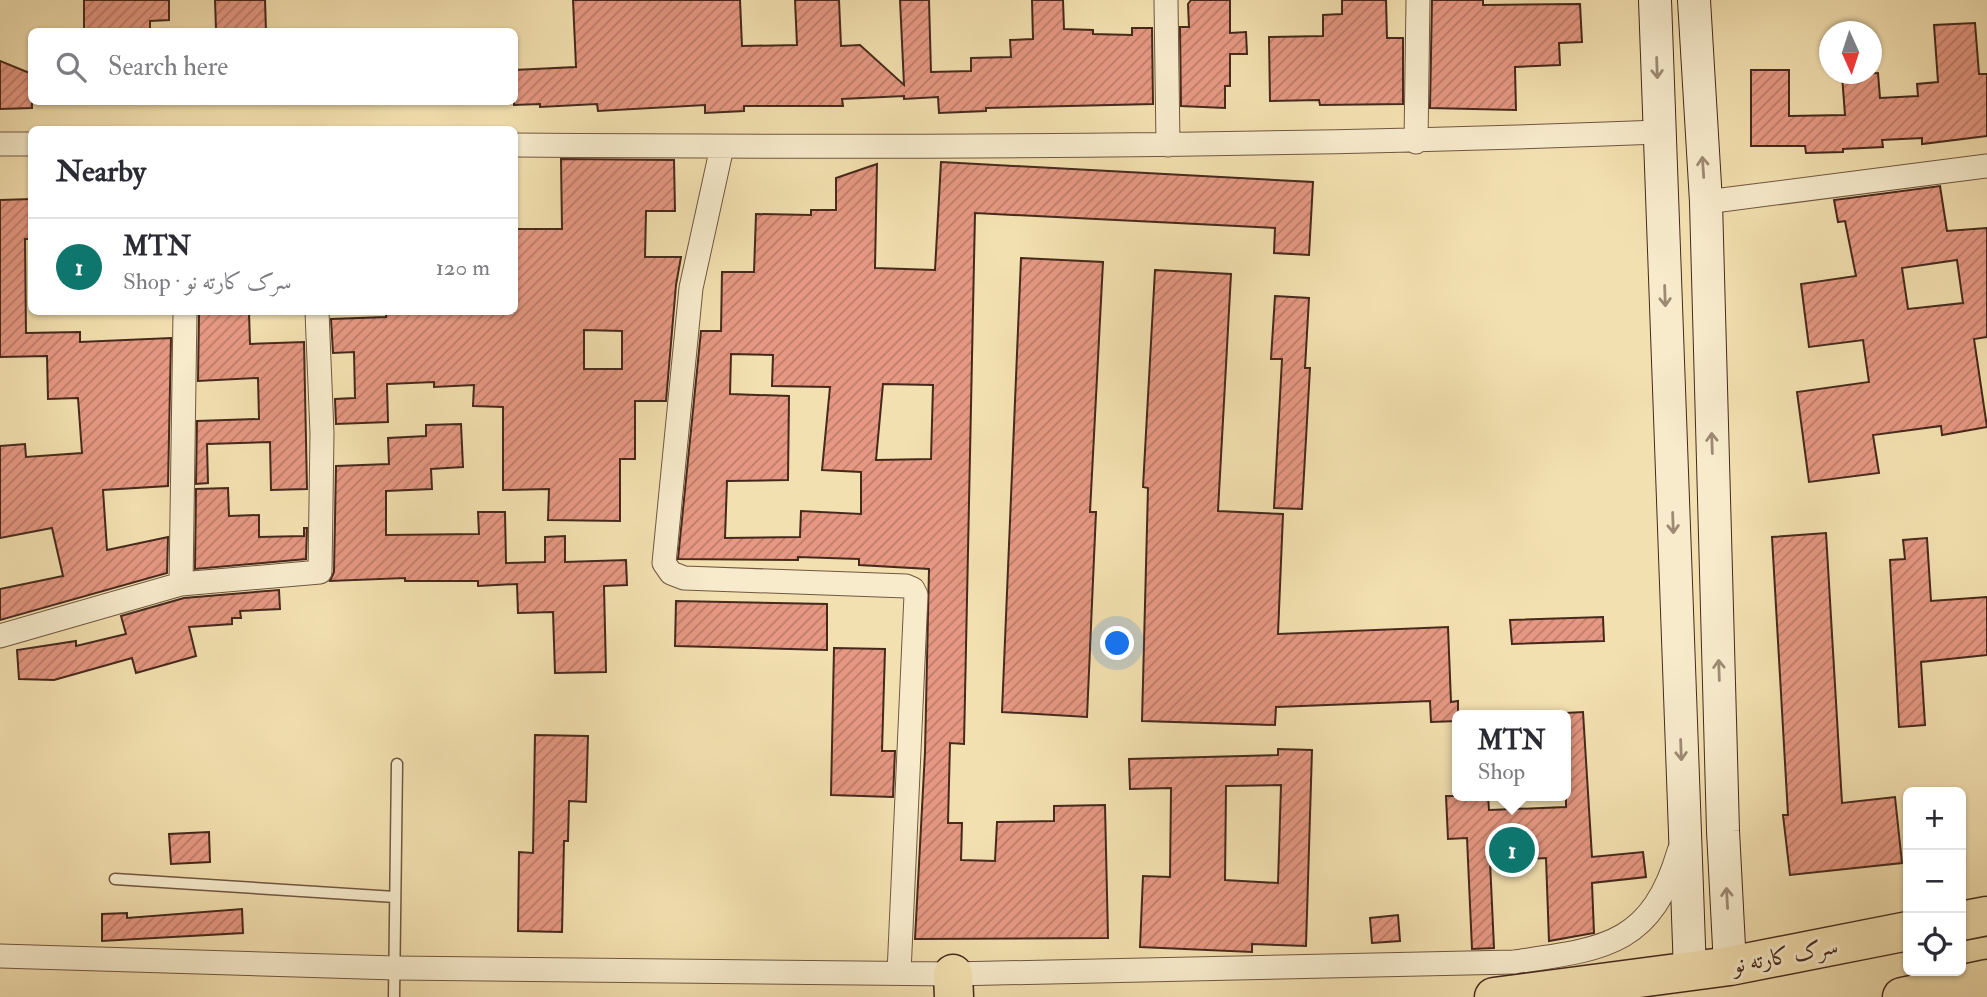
<!DOCTYPE html>
<meta charset="utf-8">
<style>
body{margin:0;font-family:"IM FELL Double Pica",Amiri,serif;background:#f7f7f7;color:#2b2b33}
.controls{position:absolute;right:21px;bottom:21px;display:grid;overflow:hidden;border-radius:10px;box-shadow:0 2px 5px #0004}
.controls button{width:63px;height:63px;display:grid;place-items:center;padding:0;border:0;border-bottom:2px solid #e1e1e2;background:#fff;color:#2b2b33;font:35px sans-serif}
.compass{position:absolute;left:1819px;top:21px;width:63px;height:63px;border-radius:50%;background:#fff;box-shadow:0 2px 5px #0004;rotate:177deg}
.you{position:absolute;left:1118px;top:644px;width:24px;height:24px;margin:-18px;border:5px solid #fff;border-radius:50%;background:#1a73e8;box-shadow:0 0 0 10px #1a73e833}
.badge{display:grid;place-items:center;width:46px;height:46px;border-radius:50%;background:#0f766e;color:#fff;font-size:23px;font-weight:700}
.pin{position:absolute;translate:-50% -50%;border:4px solid #fff;box-shadow:0 2px 7px #0006}
.popup{position:absolute;left:1452px;top:710px;width:119px;height:91px;box-sizing:border-box;display:grid;place-content:center;border-radius:10px;background:#fff;filter:drop-shadow(0 2px 5px #0005);font-size:23px;white-space:nowrap;color:#7c7c81}
.popup b{font-size:26px;color:#2b2b33}
.popup::after{content:'';position:absolute;left:50%;top:100%;margin-left:-14px;border:14px solid transparent;border-top-color:#fff}
.list{margin:0;padding:0;list-style:none}
h2{display:flex;justify-content:space-between;align-items:center;height:91px;margin:0;padding:0 28px;font-size:30px}
h2 small{font-size:23px;font-weight:400;color:#7c7c81}
.list li{display:grid;grid-template-columns:46px 1fr auto;gap:21px;align-items:center;box-sizing:border-box;height:98px;padding:0 28px;border-top:2px solid #e1e1e2}
.list b{display:block;font-size:26px;white-space:nowrap}
.list p{margin:0;font-size:23px;white-space:nowrap;color:#7c7c81}
.list em{font-size:23px;font-style:normal;color:#7c7c81}
.icon{flex:none;width:38px;height:38px;fill:none;stroke:currentColor;stroke-width:2;stroke-linecap:round;stroke-linejoin:round}
.map{position:relative;flex:none;width:1987px;height:997px;overflow:hidden}
.search{position:absolute;background:#fff;box-shadow:0 2px 5px #0004;left:28px;top:28px;width:490px;height:77px;display:flex;align-items:center;gap:18px;box-sizing:border-box;padding:0 24px;border-radius:10px;color:#7c7c81;font-size:26px}
.panel{position:absolute;background:#fff;box-shadow:0 2px 5px #0004;left:28px;top:126px;width:490px;height:189px;border-radius:10px}
.map>svg:first-child{display:block}
.building{fill:url(#building-hatch);stroke:#45291c;stroke-width:2;fill-rule:evenodd}
.lines{fill:none;stroke-linecap:round;stroke-linejoin:round}
.lane-casing{stroke:#705741;stroke-width:13}
.street-casing{stroke:#705741;stroke-width:25}
.secondary-casing{stroke:#45291c;stroke-width:34}
.highway-casing{stroke:#45291c;stroke-width:41}
.lane{stroke:#f7ebcc;stroke-width:10}
.street{stroke:#f7ebcc;stroke-width:23}
.secondary{stroke:#f7ebcc;stroke-width:32}
.highway{stroke:#f3e0b0;stroke-width:38}
.oneway{stroke:#9e8a74}
.labels{text-anchor:middle;stroke-width:6;stroke-linejoin:round;paint-order:stroke}
.street-label{font-size:23px;fill:#45291c;stroke:#f7ebcc}
</style>
<div class="map">
<svg width="1987" height="997" viewBox="0 0 1987 997">
<defs>
<pattern id="building-hatch" width="6" height="6" patternUnits="userSpaceOnUse" patternTransform="scale(1.75)"><rect width="6" height="6" fill="#e69882"/><path d="M-1 1l2-2M0 6l6-6M5 7l2-2" fill="none" stroke="#bc7c6a"/></pattern>
</defs>
<rect width="100%" height="100%" fill="#f3e0b0"/>
<filter id="stains"><feTurbulence type="fractalNoise" baseFrequency=".00286" numOctaves="4"/><feColorMatrix values="0 0 0 0 .2 0 0 0 0 .09 0 0 0 0 .02 0 0 0 .5 -.17"/></filter>
<radialGradient id="worn" r=".72"><stop offset=".6" stop-color="#630" stop-opacity="0"/><stop offset="1" stop-color="#630" stop-opacity=".3"/></radialGradient>
<path class="building" d="M 84,0 L 169,0 L 169,20 L 150,21 L 150,32 L 84,30 Z
M 215,0 L 265,0 L 266,32 L 216,30 Z
M 573,0 L 740,0 L 742,46 L 797,45 L 795,0 L 839,0 L 841,46 L 860,45 L 904,85 L 900,0 L 929,0 L 931,72 L 971,71 L 971,58 L 1011,57 L 1010,40 L 1033,39 L 1032,0 L 1063,0 L 1064,29 L 1093,30 L 1093,34 L 1132,35 L 1132,28 L 1152,28 L 1153,104 L 986,108 L 986,111 L 939,113 L 938,97 L 904,99 L 904,96 L 842,99 L 843,106 L 744,106 L 744,111 L 705,113 L 705,105 L 598,111 L 597,104 L 540,107 L 540,104 L 514,105 L 514,70 L 576,67 Z
M 1191,0 L 1230,0 L 1230,33 L 1246,32 L 1247,54 L 1230,54 L 1230,86 L 1225,86 L 1225,108 L 1181,106 L 1180,27 L 1189,27 L 1188,4 Z
M 1342,0 L 1386,0 L 1387,38 L 1403,38 L 1403,104 L 1320,105 L 1319,100 L 1270,101 L 1269,37 L 1323,36 L 1323,15 L 1342,14 Z
M 1432,0 L 1483,0 L 1483,5 L 1580,4 L 1582,42 L 1559,43 L 1560,65 L 1515,67 L 1516,110 L 1430,108 Z
M 1975,23 L 1979,74 L 1987,74 L 1987,136 L 1922,144 L 1922,138 L 1882,140 L 1883,147 L 1843,149 L 1843,152 L 1806,153 L 1805,146 L 1751,146 L 1751,70 L 1789,70 L 1789,116 L 1845,115 L 1842,75 L 1878,73 L 1880,98 L 1918,96 L 1917,84 L 1938,82 L 1934,25 Z
M 0,61 L 32,74 L 32,108 L 0,109 Z
M 561,159 L 674,160 L 675,211 L 646,211 L 645,257 L 681,257 L 676,285 L 666,401 L 635,401 L 635,459 L 620,459 L 620,521 L 548,520 L 549,489 L 503,490 L 503,407 L 473,406 L 474,385 L 434,387 L 434,382 L 387,384 L 388,422 L 336,424 L 335,399 L 355,398 L 354,352 L 333,353 L 331,319 L 386,317 L 386,312 L 514,312 L 514,229 L 562,229 ZM 584,330 L 622,331 L 622,369 L 584,369 Z
M 941,162 L 1313,182 L 1309,255 L 1274,253 L 1275,228 L 975,213 L 964,744 L 950,743 L 948,823 L 962,823 L 961,860 L 995,861 L 997,822 L 1054,821 L 1054,806 L 1105,805 L 1108,938 L 915,939 L 925,752 L 929,569 L 859,565 L 859,559 L 798,557 L 798,560 L 678,559 L 701,331 L 721,331 L 722,272 L 754,272 L 756,214 L 811,215 L 811,210 L 836,210 L 836,178 L 877,164 L 875,268 L 935,270 ZM 731,354 L 773,355 L 772,386 L 830,387 L 822,470 L 861,472 L 861,514 L 801,511 L 800,537 L 725,538 L 727,481 L 788,480 L 789,396 L 730,394 ZM 883,384 L 933,385 L 931,459 L 876,460 Z
M 1940,186 L 1947,231 L 1987,228 L 1987,337 L 1974,339 L 1987,427 L 1942,435 L 1941,426 L 1873,435 L 1879,473 L 1809,482 L 1797,392 L 1869,382 L 1863,340 L 1809,347 L 1801,284 L 1856,276 L 1845,221 L 1838,222 L 1834,200 ZM 1957,260 L 1963,303 L 1908,309 L 1902,268 Z
M 32,199 L 32,239 L 25,239 L 26,333 L 80,332 L 80,342 L 171,338 L 168,486 L 103,490 L 107,550 L 168,537 L 167,573 L 0,620 L 0,589 L 63,576 L 52,528 L 0,538 L 0,446 L 25,444 L 26,457 L 82,453 L 78,398 L 48,399 L 47,356 L 0,357 L 0,200 Z
M 1021,258 L 1103,262 L 1090,512 L 1096,512 L 1087,717 L 1002,712 Z
M 1155,270 L 1231,274 L 1218,511 L 1283,514 L 1278,634 L 1448,627 L 1451,702 L 1458,701 L 1458,721 L 1431,722 L 1430,701 L 1276,707 L 1275,725 L 1142,721 L 1148,488 L 1143,487 Z
M 1275,296 L 1309,298 L 1305,368 L 1310,368 L 1302,509 L 1274,508 L 1282,359 L 1271,359 Z
M 199,312 L 249,312 L 250,344 L 304,342 L 307,489 L 271,490 L 270,442 L 207,444 L 208,483 L 196,484 L 197,421 L 259,419 L 258,378 L 198,381 Z
M 461,424 L 463,467 L 431,469 L 432,489 L 386,491 L 386,535 L 479,534 L 478,512 L 505,512 L 506,563 L 545,562 L 545,537 L 565,536 L 565,562 L 626,560 L 627,585 L 604,586 L 606,672 L 555,673 L 553,612 L 518,613 L 517,584 L 478,586 L 478,581 L 405,581 L 405,578 L 330,581 L 334,572 L 336,466 L 389,464 L 388,438 L 426,436 L 426,425 Z
M 228,488 L 229,516 L 259,515 L 259,537 L 304,536 L 304,528 L 307,528 L 306,559 L 195,569 L 196,489 Z
M 1826,533 L 1842,803 L 1895,797 L 1902,863 L 1790,875 L 1783,815 L 1788,815 L 1772,537 Z
M 1927,538 L 1931,601 L 1987,597 L 1987,655 L 1921,662 L 1925,725 L 1899,727 L 1890,560 L 1905,559 L 1903,540 Z
M 279,590 L 280,609 L 240,611 L 241,618 L 232,618 L 232,624 L 189,627 L 196,656 L 136,673 L 132,658 L 54,680 L 19,679 L 17,650 L 76,641 L 76,646 L 126,634 L 121,616 L 184,598 Z
M 676,601 L 827,604 L 827,650 L 675,646 Z
M 1603,617 L 1604,641 L 1512,644 L 1510,620 Z
M 834,648 L 885,649 L 882,751 L 895,751 L 893,797 L 831,795 Z
M 1583,712 L 1592,857 L 1643,852 L 1646,877 L 1592,883 L 1594,933 L 1549,941 L 1546,858 L 1490,861 L 1494,948 L 1472,949 L 1467,838 L 1448,839 L 1446,796 L 1488,796 L 1489,810 L 1566,807 L 1566,713 Z
M 535,735 L 588,736 L 586,802 L 569,801 L 568,841 L 564,841 L 562,932 L 518,931 L 519,852 L 533,853 Z
M 1278,749 L 1312,750 L 1306,946 L 1252,944 L 1252,952 L 1140,947 L 1143,876 L 1170,877 L 1171,788 L 1130,789 L 1129,759 L 1278,755 ZM 1281,785 L 1278,883 L 1225,880 L 1226,786 Z
M 209,832 L 210,862 L 171,864 L 169,834 Z
M 242,909 L 243,933 L 102,941 L 102,914 L 127,913 L 127,918 Z
M 1398,915 L 1400,941 L 1372,943 L 1370,918 Z"/>
<g class="lines">
<g class="lane-casing">
<path id="lane" d="M 115,879 L 395,897
M 394,997 L 397,764"/>
</g>
<g class="street-casing">
<path id="street" d="M 1166,0 L 1168,145
M 1416,142 L 1418,0
M 0,144 L 32,144
M 514,145 C 896,148 1278,147 1659,132
M 722,147 L 691,288 L 664,563 L 671,573 L 684,578 L 906,586 L 913,589 L 916,595 L 899,973
M 1706,202 L 1987,166
M 181,584 L 185,312
M 0,636 L 181,584 L 320,572 L 322,433 L 317,312
M 0,956 L 395,968 L 953,974 L 1514,962 C 1602,949 1651,947 1679,851"/>
</g>
<g class="secondary-casing">
<path id="secondary" d="M 1655,0 L 1690,972
M 1694,0 L 1706,202 L 1723,831 L 1730,966"/>
</g>
<g class="highway-casing">
<path id="highway" d="M 1961,921 L 1987,916
M 953,974 L 954,997
M 1494,997 L 1730,966 L 1908,931
M 1902,997 L 1987,979"/>
</g>
<use href="#lane" class="lane"/>
<use href="#street" class="street"/>
<use href="#secondary" class="secondary"/>
<use href="#highway" class="highway"/>
</g>
<defs><path id="oneway-shaft" d="M-6 0H5M1.5-3L5.5 0L1.5 3" fill="none" stroke-width="1.6" stroke-linecap="round" stroke-linejoin="round" transform="scale(1.75)"/></defs>
<g class="oneway">
<use href="#oneway-shaft" transform="translate(1657 68) rotate(88)"/>
<use href="#oneway-shaft" transform="translate(1703 167) rotate(-94)"/>
<use href="#oneway-shaft" transform="translate(1665 296) rotate(88)"/>
<use href="#oneway-shaft" transform="translate(1712 443) rotate(-92)"/>
<use href="#oneway-shaft" transform="translate(1673 523) rotate(88)"/>
<use href="#oneway-shaft" transform="translate(1719 670) rotate(-92)"/>
<use href="#oneway-shaft" transform="translate(1681 750) rotate(88)"/>
<use href="#oneway-shaft" transform="translate(1727 898) rotate(-93)"/>
</g>
<g class="labels">
<g class="street-label">
<text transform="translate(1785 955) rotate(-11)" y="8">سرک کارته نو</text>
</g>
</g>
<rect width="100%" height="100%" filter="url(#stains)"/>
<rect width="100%" height="100%" fill="url(#worn)"/>
</svg>
<div class="controls">
<button>+</button>
<button>−</button>
<button><svg class="icon" aria-label="locate" viewBox="0 0 24 24"><circle cx="12" cy="12" r="6"/><path d="M12 2v4M12 18v4M2 12h4M18 12h4"/></svg></button>
</div>
<svg class="compass" viewBox="-18 -18 36 36"><path d="M0-13l5 13h-10z" fill="#e53935"/><path d="M0 13l5-13h-10z" fill="#7c7c81"/></svg>
<div class="you"></div>
<div class="pin badge" style="left:1512px;top:850px">1</div>
<div class="popup"><b>MTN</b>Shop</div>
<div class="search"><svg class="icon" aria-label="search" viewBox="0 0 24 24"><circle cx="10" cy="10" r="6"/><path d="M15 15l6 6"/></svg>Search here</div>
<section class="panel">
<h2>Nearby<small></small></h2>
<ul class="list">
<li><span class="badge">1</span><div><b>MTN</b><p>Shop · سرک کارته نو</p></div><em>120 m</em></li>
</ul>
</section>
</div>
